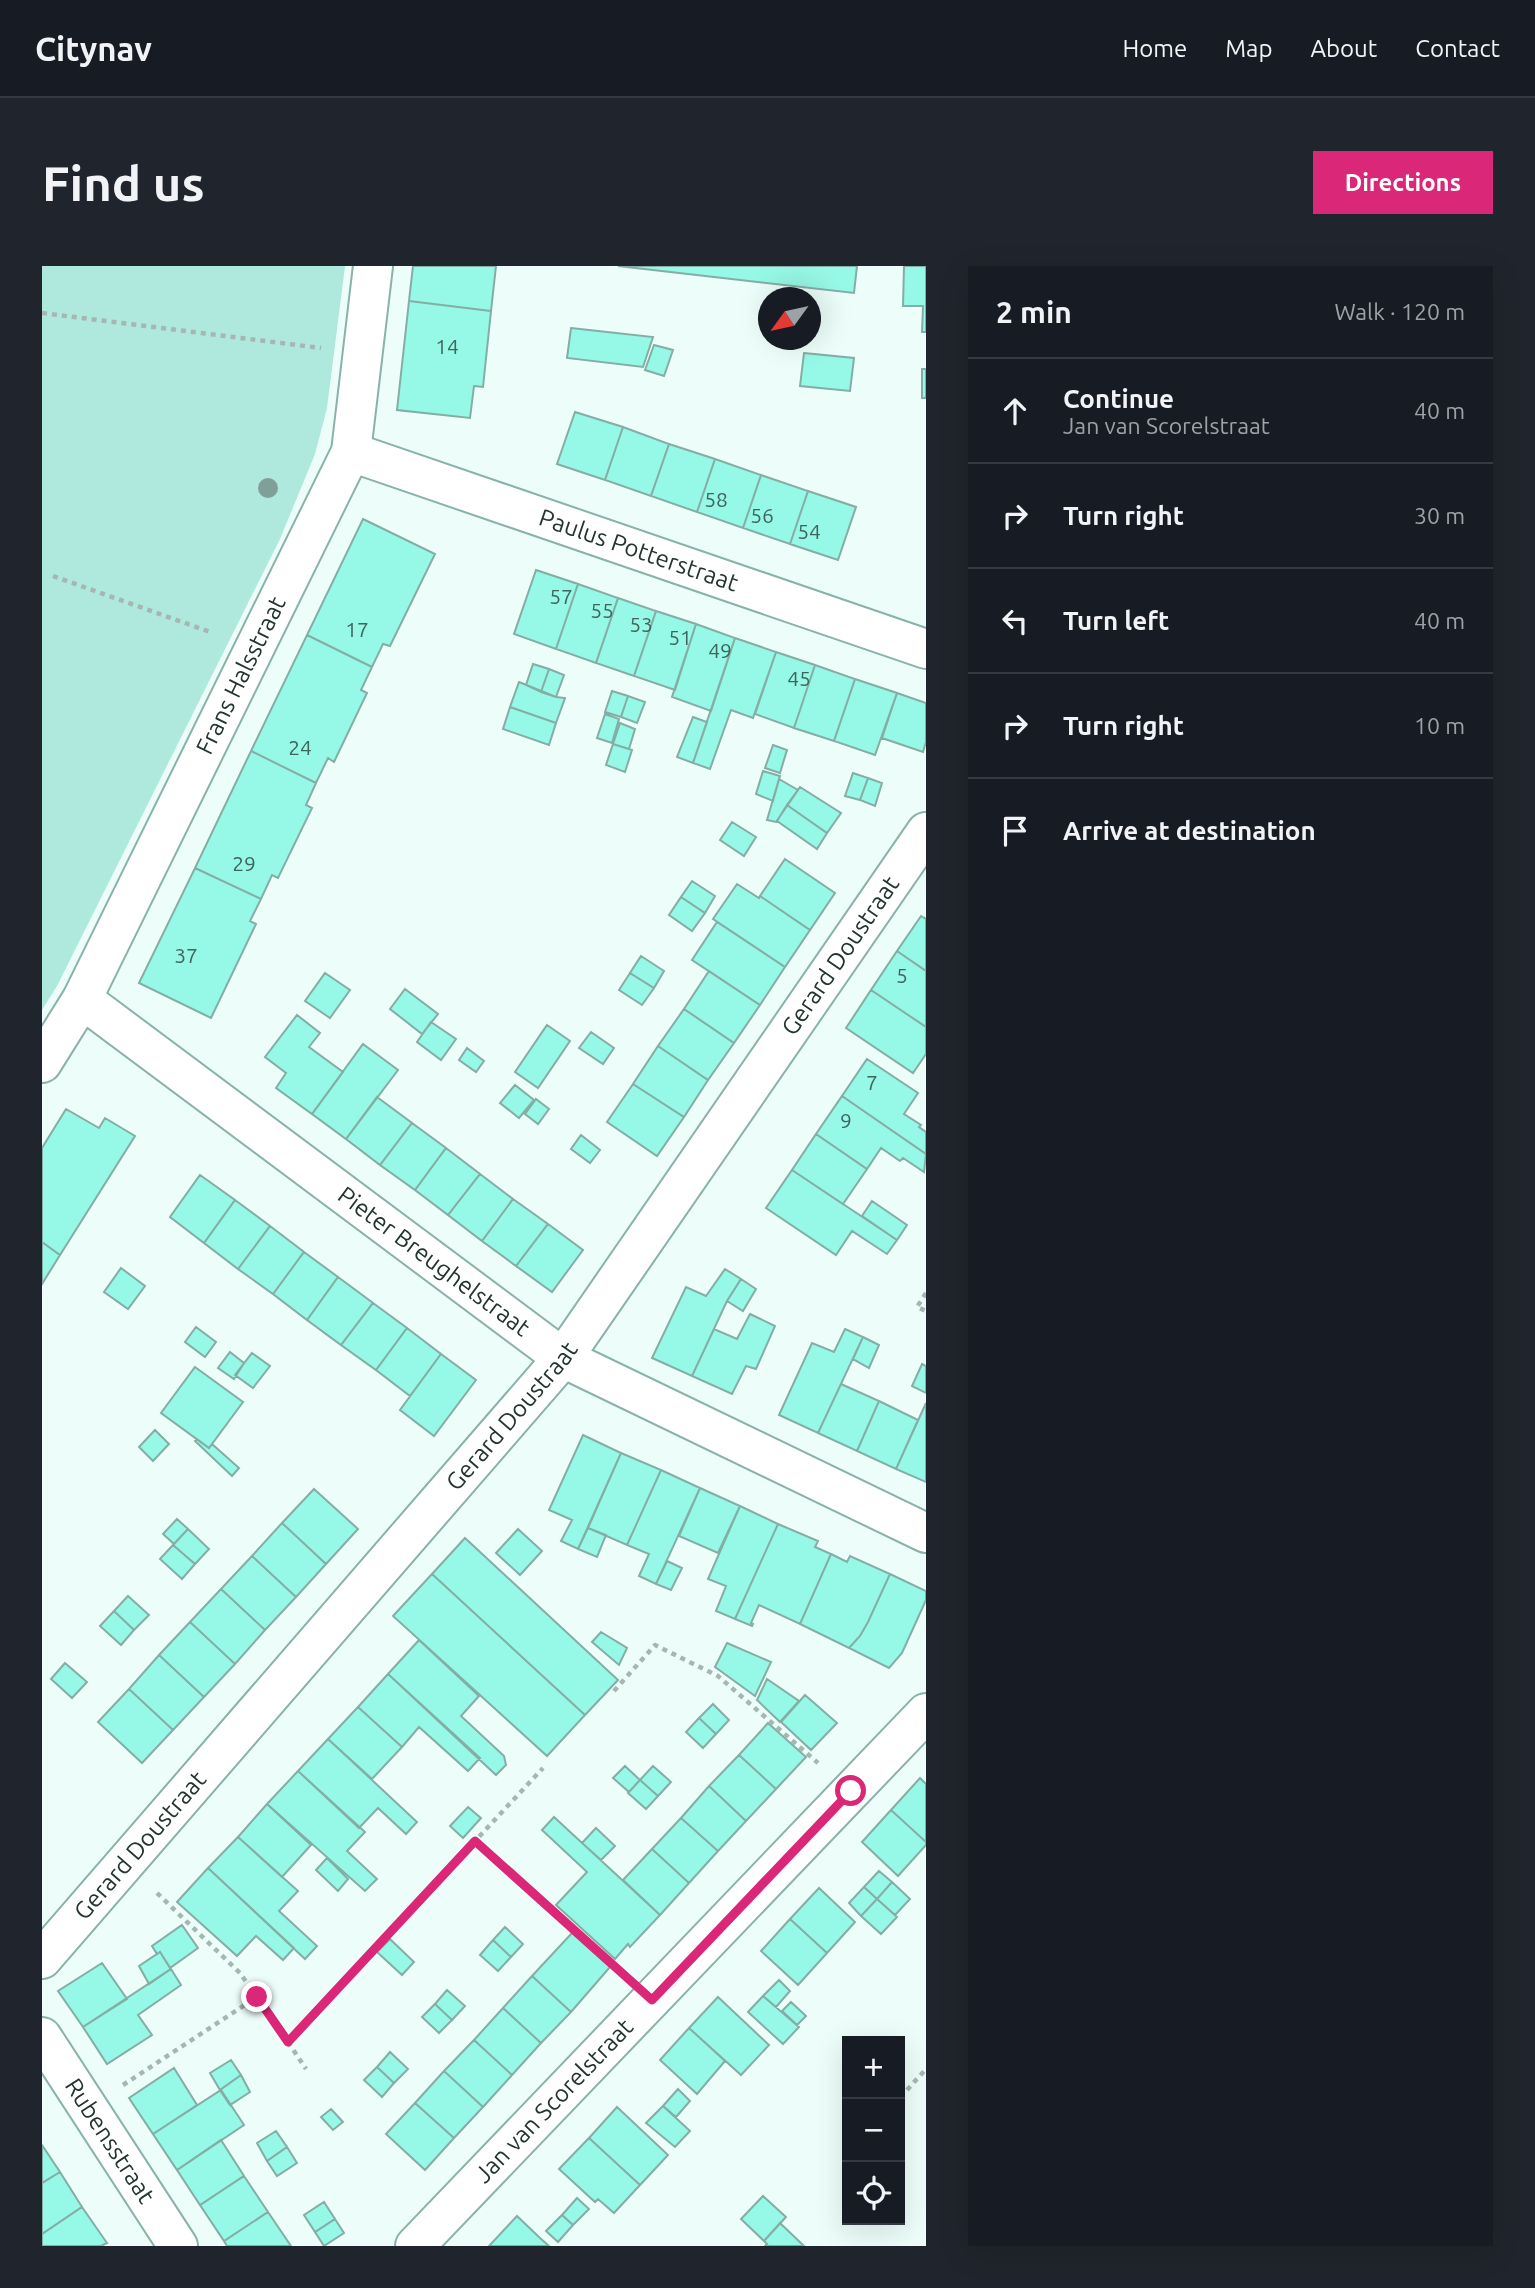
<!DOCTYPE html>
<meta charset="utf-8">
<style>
body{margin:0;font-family:Ubuntu,sans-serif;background:#20242c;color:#f1f3f6}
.controls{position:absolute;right:21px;bottom:21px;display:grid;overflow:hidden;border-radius:0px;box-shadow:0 7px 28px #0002}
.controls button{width:63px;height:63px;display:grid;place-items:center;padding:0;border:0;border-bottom:2px solid #363941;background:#171b24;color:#f1f3f6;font:35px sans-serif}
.compass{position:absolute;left:716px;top:21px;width:63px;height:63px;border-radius:50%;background:#171b24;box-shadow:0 7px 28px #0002;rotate:237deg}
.stop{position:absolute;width:21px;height:21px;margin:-16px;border:5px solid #db2777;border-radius:50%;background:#fff}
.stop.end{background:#db2777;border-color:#fff;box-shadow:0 2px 7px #0008}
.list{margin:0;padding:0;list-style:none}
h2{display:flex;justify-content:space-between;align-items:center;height:91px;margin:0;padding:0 28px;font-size:30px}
h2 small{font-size:23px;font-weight:400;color:#9ea1a6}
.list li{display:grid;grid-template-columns:46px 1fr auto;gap:21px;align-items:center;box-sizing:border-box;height:105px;padding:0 28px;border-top:2px solid #363941}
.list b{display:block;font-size:26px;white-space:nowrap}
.list p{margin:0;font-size:23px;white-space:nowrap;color:#9ea1a6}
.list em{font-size:23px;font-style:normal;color:#9ea1a6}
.icon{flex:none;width:38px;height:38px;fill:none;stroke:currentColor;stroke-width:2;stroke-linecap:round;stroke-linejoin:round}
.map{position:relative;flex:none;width:884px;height:1980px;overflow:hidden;border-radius:0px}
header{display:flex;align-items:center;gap:42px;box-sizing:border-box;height:98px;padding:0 35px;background:#171b24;border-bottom:2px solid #363941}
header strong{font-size:33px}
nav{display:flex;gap:38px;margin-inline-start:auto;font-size:24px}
.intro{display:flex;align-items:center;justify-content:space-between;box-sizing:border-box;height:168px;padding:0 42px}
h1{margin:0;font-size:49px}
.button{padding:18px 32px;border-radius:0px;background:#db2777;color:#fff;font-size:24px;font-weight:700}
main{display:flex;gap:42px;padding:0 42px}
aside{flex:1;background:#171b24;border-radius:0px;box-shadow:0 7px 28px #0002}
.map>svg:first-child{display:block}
.green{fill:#afe8dc}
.building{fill:#96f8e6;stroke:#84aea5;stroke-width:2}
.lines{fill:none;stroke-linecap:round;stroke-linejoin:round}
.minor-casing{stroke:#88b2aa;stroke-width:42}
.path{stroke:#a6b7b3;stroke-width:4.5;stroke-dasharray:5 5;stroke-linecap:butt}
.minor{stroke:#fff;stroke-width:38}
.tree{fill:#809f99}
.route{stroke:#db2777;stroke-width:9}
.labels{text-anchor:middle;stroke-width:5;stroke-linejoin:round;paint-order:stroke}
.number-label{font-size:21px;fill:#40655e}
.street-label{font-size:24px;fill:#233431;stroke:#fff}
</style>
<header>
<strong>Citynav</strong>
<nav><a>Home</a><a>Map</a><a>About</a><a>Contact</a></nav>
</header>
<div class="intro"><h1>Find us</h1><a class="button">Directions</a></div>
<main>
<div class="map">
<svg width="884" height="1980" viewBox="0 0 884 1980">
<rect width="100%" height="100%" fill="#edfefa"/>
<path class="green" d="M 0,0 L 303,0 L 285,142 L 273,188 L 238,273 L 15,720 L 0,744 Z"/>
<path class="building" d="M 371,0 L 454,0 L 449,45 L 367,35 Z
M 576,0 L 815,0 L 812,27 Z
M 862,0 L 884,0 L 884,66 L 880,66 L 881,40 L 861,40 Z
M 367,35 L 449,45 L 441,121 L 432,120 L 428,152 L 355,144 Z
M 529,62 L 611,71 L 601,101 L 525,92 Z
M 612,79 L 631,84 L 622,110 L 603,104 Z
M 762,87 L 812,92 L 808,125 L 758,120 Z
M 880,103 L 884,103 L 884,132 L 880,132 Z
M 533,146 L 581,161 L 563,214 L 515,198 Z
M 581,161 L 627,178 L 609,230 L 563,214 Z
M 627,178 L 673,193 L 655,246 L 609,230 Z
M 673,193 L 719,209 L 701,262 L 655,246 Z
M 719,209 L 766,225 L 748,278 L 701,262 Z
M 766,225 L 814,241 L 796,294 L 748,278 Z
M 321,253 L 393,288 L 348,380 L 341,378 L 330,401 L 265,369 Z
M 494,304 L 536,318 L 514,383 L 472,368 Z
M 536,318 L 576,332 L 554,397 L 514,383 Z
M 576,332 L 614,345 L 592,410 L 554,397 Z
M 614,345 L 654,358 L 633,424 L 592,410 Z
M 654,358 L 693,372 L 669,445 L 630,431 Z
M 265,369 L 330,401 L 319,424 L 325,427 L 292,496 L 286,492 L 274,517 L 209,485 Z
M 693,372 L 734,386 L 711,452 L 689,444 L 668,503 L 651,497 Z
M 734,386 L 773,399 L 752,462 L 713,448 Z
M 491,398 L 507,403 L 499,426 L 484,419 Z
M 773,399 L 813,413 L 792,475 L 752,462 Z
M 507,403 L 522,409 L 514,431 L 499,426 Z
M 813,413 L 855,427 L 833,489 L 792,475 Z
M 477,416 L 514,431 L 523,432 L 514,457 L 468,441 Z
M 570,425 L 586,430 L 579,451 L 563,446 Z
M 855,427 L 884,437 L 884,476 L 881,486 L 840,472 Z
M 586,430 L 603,436 L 595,457 L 579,451 Z
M 468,441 L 514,457 L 507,479 L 461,463 Z
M 563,448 L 577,453 L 570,477 L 555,472 Z
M 651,451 L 665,456 L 651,497 L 635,491 Z
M 578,457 L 593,463 L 587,483 L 571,478 Z
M 571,478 L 590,484 L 583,506 L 564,499 Z
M 731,479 L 745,484 L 738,507 L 723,502 Z
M 209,485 L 274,517 L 264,539 L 270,542 L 236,612 L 230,609 L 219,633 L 153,602 Z
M 721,505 L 738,510 L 731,535 L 714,528 Z
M 811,507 L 826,512 L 818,534 L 803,530 Z
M 826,512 L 840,517 L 833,540 L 818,534 Z
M 737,513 L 756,524 L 734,556 L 725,554 Z
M 758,521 L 799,547 L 785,567 L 745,539 Z
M 745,539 L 785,567 L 775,583 L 735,555 Z
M 690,556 L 714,571 L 702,590 L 678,574 Z
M 743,593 L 793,627 L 768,664 L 718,630 Z
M 153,602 L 219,633 L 208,655 L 214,658 L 169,752 L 97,717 Z
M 650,615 L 673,630 L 663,647 L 639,631 Z
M 695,618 L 717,632 L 718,630 L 768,664 L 743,701 L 671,653 Z
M 639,631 L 663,647 L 650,665 L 627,649 Z
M 879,650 L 884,653 L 884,705 L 855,685 Z
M 675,656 L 743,701 L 718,739 L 650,694 Z
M 855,685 L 884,705 L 884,761 L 829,724 Z
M 599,690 L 622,705 L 612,722 L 588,707 Z
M 667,705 L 718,739 L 692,777 L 642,743 Z
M 283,707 L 308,724 L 288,752 L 263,735 Z
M 588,707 L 612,722 L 600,739 L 577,724 Z
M 363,723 L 396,748 L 380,768 L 348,743 Z
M 829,724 L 884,761 L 884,788 L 871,807 L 804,762 Z
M 642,743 L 692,777 L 666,814 L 616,780 Z
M 255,749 L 278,767 L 267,781 L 301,806 L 270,848 L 234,822 L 244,807 L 223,791 Z
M 389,756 L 414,773 L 399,794 L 375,776 Z
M 505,759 L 528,775 L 496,822 L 473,806 Z
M 549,766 L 572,782 L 561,798 L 537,782 Z
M 321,778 L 356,804 L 304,873 L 270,848 Z
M 616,780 L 666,814 L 642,851 L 591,818 Z
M 425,782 L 442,795 L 434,806 L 417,794 Z
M 825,793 L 876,827 L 862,848 L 879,859 L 877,861 L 884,866 L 884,888 L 800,830 Z
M 591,818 L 642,851 L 615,890 L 565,856 Z
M 473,819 L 492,834 L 477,852 L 458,837 Z
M 800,830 L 884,888 L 882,906 L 861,892 L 858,895 L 839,882 L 825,903 L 774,868 Z
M 335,831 L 370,857 L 338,899 L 304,873 Z
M 494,833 L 507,843 L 496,858 L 483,848 Z
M 24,843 L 57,862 L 63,852 L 93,870 L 18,989 L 0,976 L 0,882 Z
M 370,857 L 404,882 L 373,924 L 338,899 Z
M 774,868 L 825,903 L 801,938 L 750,904 Z
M 539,869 L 558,884 L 548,897 L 529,883 Z
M 404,882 L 438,908 L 406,949 L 373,924 Z
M 750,904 L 855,974 L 845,988 L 810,965 L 794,989 L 724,942 Z
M 438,908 L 471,933 L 440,975 L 406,949 Z
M 158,909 L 193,934 L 162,977 L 128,951 Z
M 471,933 L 506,958 L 474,1000 L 440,975 Z
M 193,934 L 228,960 L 196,1003 L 162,977 Z
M 830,935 L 865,959 L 855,974 L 820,950 Z
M 506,958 L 541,984 L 510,1026 L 474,1000 Z
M 228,960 L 262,986 L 231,1028 L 196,1003 Z
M 0,976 L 18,989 L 0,1018 Z
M 262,986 L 296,1011 L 265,1054 L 231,1028 Z
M 79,1002 L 103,1020 L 86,1043 L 62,1026 Z
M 683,1003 L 699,1013 L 685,1035 L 650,1110 L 610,1092 L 644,1021 L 664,1030 Z
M 296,1011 L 331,1037 L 299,1079 L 265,1054 Z
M 699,1013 L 714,1023 L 701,1045 L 685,1035 Z
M 331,1037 L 365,1062 L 334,1104 L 299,1079 Z
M 708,1048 L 733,1060 L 714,1103 L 704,1100 L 690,1128 L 650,1110 L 672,1063 L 695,1073 Z
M 154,1061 L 174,1076 L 163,1091 L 143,1076 Z
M 365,1062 L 399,1088 L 368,1130 L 334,1104 Z
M 803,1063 L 821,1071 L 776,1167 L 737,1149 L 770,1077 L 792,1086 Z
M 821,1071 L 837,1079 L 827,1102 L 811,1093 Z
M 188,1086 L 202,1097 L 192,1113 L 176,1102 Z
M 210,1087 L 228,1100 L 211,1122 L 193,1109 Z
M 399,1088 L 434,1114 L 392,1170 L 358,1144 Z
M 880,1098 L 884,1100 L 884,1127 L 870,1120 Z
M 153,1101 L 201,1136 L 167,1182 L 119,1147 Z
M 799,1118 L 837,1135 L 815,1185 L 776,1167 Z
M 837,1135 L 876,1154 L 854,1203 L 815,1185 Z
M 884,1137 L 884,1216 L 854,1203 Z
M 113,1164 L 127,1178 L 111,1195 L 97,1181 Z
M 541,1169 L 579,1187 L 536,1283 L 519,1275 L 530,1254 L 507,1244 Z
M 155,1173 L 167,1182 L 170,1178 L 197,1202 L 190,1210 L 153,1175 Z
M 579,1187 L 619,1204 L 585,1279 L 546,1262 Z
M 619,1204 L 658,1222 L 614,1318 L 597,1310 L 607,1288 L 585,1279 Z
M 658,1222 L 698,1240 L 676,1287 L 637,1270 Z
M 272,1223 L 316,1263 L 284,1298 L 240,1257 Z
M 698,1240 L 736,1258 L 693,1353 L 674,1345 L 684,1320 L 666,1313 Z
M 135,1253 L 146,1263 L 132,1278 L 121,1268 Z
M 240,1257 L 284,1298 L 254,1331 L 210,1290 Z
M 736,1258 L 776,1275 L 773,1281 L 789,1288 L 758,1358 L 717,1339 L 709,1357 L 711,1358 L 710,1360 L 693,1353 Z
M 546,1262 L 564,1269 L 555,1291 L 536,1283 Z
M 146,1263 L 167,1283 L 153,1298 L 131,1279 Z
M 476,1263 L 500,1285 L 478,1309 L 454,1287 Z
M 423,1272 L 576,1414 L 543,1449 L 390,1308 Z
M 131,1279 L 153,1298 L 140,1313 L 118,1293 Z
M 789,1288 L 805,1296 L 808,1290 L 848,1308 L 826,1356 L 818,1370 L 807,1382 L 758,1358 Z
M 210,1290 L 254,1331 L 223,1364 L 179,1323 Z
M 625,1295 L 640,1302 L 629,1324 L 614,1318 Z
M 390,1308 L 543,1449 L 505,1490 L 351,1350 Z
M 848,1308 L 884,1325 L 884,1334 L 860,1387 L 847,1402 L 807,1382 L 818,1370 L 826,1356 Z
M 179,1323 L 223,1364 L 193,1398 L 148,1356 Z
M 86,1330 L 107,1349 L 92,1364 L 72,1345 Z
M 72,1345 L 92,1364 L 79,1379 L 58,1360 Z
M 148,1356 L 193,1398 L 162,1431 L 117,1389 Z
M 559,1366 L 585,1382 L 577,1399 L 550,1376 Z
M 377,1374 L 437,1430 L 419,1450 L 462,1490 L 464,1499 L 454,1509 L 346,1408 Z
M 685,1377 L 729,1396 L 713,1430 L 673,1401 Z
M 117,1389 L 162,1431 L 131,1464 L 87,1423 Z
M 23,1397 L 45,1416 L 30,1432 L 9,1413 Z
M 346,1408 L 438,1492 L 426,1505 L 377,1461 L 360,1481 L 316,1441 Z
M 725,1413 L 757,1435 L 738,1456 L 715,1434 Z
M 87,1423 L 131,1464 L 100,1497 L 56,1456 Z
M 763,1429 L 795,1457 L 769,1484 L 739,1456 Z
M 671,1438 L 687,1454 L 674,1468 L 657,1452 Z
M 316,1441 L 360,1481 L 330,1513 L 286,1473 Z
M 657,1452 L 674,1468 L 661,1482 L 644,1466 Z
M 726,1457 L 764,1491 L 734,1523 L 697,1489 Z
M 286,1473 L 375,1556 L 364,1568 L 336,1542 L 317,1562 L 256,1505 Z
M 697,1489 L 734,1523 L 704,1555 L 667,1520 Z
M 583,1500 L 598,1514 L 587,1526 L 571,1512 Z
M 611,1500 L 629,1516 L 616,1530 L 598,1514 Z
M 256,1505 L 323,1566 L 305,1585 L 335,1613 L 323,1625 L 225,1538 Z
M 878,1512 L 884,1518 L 884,1576 L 849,1544 Z
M 598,1514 L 616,1530 L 604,1543 L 586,1527 Z
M 667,1520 L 704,1555 L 676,1585 L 639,1552 Z
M 225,1538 L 269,1579 L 240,1611 L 196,1571 Z
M 426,1541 L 439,1552 L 421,1572 L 408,1560 Z
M 849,1544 L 884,1576 L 884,1579 L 856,1610 L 820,1576 Z
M 512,1551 L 618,1649 L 588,1681 L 586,1678 L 573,1693 L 514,1639 L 545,1606 L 500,1564 Z
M 639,1552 L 676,1585 L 647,1617 L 610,1583 Z
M 554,1562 L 573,1580 L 559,1594 L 540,1577 Z
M 196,1571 L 256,1625 L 237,1645 L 275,1680 L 263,1693 L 166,1602 Z
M 610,1583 L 647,1617 L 618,1649 L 581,1614 Z
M 285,1592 L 306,1613 L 296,1625 L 274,1604 Z
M 166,1602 L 252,1682 L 241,1694 L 214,1670 L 195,1690 L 135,1636 Z
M 837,1605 L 850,1616 L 835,1633 L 822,1621 Z
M 850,1616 L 868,1633 L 853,1649 L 835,1633 Z
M 822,1621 L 835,1633 L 819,1650 L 807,1637 Z
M 777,1622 L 813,1656 L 785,1687 L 748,1653 Z
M 835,1633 L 855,1651 L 839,1668 L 819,1650 Z
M 748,1653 L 785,1687 L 756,1719 L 719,1685 Z
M 140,1659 L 156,1682 L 128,1702 L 118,1686 L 115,1688 L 110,1680 Z
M 463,1661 L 481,1678 L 469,1691 L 451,1674 Z
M 530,1667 L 568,1701 L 529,1746 L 490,1710 Z
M 348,1673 L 372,1696 L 360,1709 L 335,1686 Z
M 451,1674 L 469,1691 L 456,1705 L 438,1689 Z
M 118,1686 L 129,1703 L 107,1718 L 97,1700 Z
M 60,1697 L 85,1733 L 41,1761 L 16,1725 Z
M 129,1703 L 139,1719 L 96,1749 L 110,1769 L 65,1798 L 41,1761 Z
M 490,1710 L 529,1746 L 499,1777 L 461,1742 Z
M 737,1714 L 748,1725 L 734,1741 L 721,1730 Z
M 405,1724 L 423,1740 L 410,1754 L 393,1738 Z
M 721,1730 L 757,1761 L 741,1778 L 706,1746 Z
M 676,1731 L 727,1779 L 699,1809 L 647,1762 Z
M 749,1736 L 764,1750 L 755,1759 L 740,1745 Z
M 393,1738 L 410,1754 L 397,1767 L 380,1751 Z
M 461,1742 L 499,1777 L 470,1809 L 432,1774 Z
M 647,1762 L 683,1795 L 655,1828 L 618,1794 Z
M 432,1774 L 470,1809 L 441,1841 L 402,1805 Z
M 348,1786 L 366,1803 L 352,1817 L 335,1801 Z
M 189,1794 L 199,1809 L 178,1824 L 168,1807 Z
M 335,1801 L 352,1817 L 340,1831 L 322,1814 Z
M 132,1802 L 155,1839 L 111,1868 L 87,1832 Z
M 402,1805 L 441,1841 L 412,1872 L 373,1837 Z
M 199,1809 L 208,1826 L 188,1839 L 178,1824 Z
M 636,1823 L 648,1835 L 634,1851 L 621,1840 Z
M 179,1824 L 202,1859 L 135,1904 L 111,1868 Z
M 373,1837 L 412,1872 L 383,1904 L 344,1868 Z
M 621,1840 L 648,1865 L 633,1881 L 604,1857 Z
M 575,1841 L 626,1889 L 598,1919 L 547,1872 Z
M 289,1843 L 301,1856 L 291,1864 L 279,1851 Z
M 234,1865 L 245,1881 L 225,1895 L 215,1877 Z
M 547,1872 L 598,1919 L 572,1947 L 556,1933 L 553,1936 L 517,1903 Z
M 179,1874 L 202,1910 L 158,1939 L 135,1904 Z
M 0,1879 L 18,1906 L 0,1917 Z
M 245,1881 L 255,1897 L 235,1910 L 225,1895 Z
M 18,1906 L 40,1941 L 0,1968 L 0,1917 Z
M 202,1910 L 226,1946 L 182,1975 L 158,1939 Z
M 721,1930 L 744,1951 L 722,1975 L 699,1953 Z
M 535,1932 L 547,1943 L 531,1959 L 520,1949 Z
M 282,1936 L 293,1953 L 273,1966 L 262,1949 Z
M 40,1941 L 65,1977 L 59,1980 L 0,1980 L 0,1968 Z
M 226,1946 L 249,1980 L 185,1980 L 182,1975 Z
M 520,1949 L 531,1959 L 516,1976 L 504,1965 Z
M 475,1950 L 498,1972 L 507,1980 L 447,1980 Z
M 293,1953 L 302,1967 L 282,1980 L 273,1966 Z
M 738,1957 L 762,1980 L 723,1980 L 725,1978 L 722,1975 Z"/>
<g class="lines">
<g class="minor-casing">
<g id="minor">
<path id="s1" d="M 309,186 L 884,383"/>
<path id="s2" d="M 40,733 L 521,1092 L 884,1267"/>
<path id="s3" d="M 0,797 L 40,733 L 309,186 L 331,0"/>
<path id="s4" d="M 0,1693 L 521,1092 L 884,566"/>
<path id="s5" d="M 0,1771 L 136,1980"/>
<path id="s6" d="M 373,1980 L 884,1447"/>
</g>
</g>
<path class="path" d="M 0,47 L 279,82
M 11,310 L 171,367
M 884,1027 L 875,1041 L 884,1045
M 572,1425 L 613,1379 L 676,1410 L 776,1497
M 433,1575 L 578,1705
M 115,1627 L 198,1707 L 246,1776 L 501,1502
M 246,1776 L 264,1803
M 81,1819 L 215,1731
M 865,1824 L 884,1803"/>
<use href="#minor" class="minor"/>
</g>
<circle class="tree" cx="226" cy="222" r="10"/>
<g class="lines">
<path class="route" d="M 215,1731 L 246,1776 L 433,1575 L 610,1734 L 809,1525"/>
</g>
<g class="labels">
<g class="number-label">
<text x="405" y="88">14</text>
<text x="674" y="241">58</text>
<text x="720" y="257">56</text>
<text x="767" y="273">54</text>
<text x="519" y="338">57</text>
<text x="560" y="352">55</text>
<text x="599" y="366">53</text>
<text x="315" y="371">17</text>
<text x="638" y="379">51</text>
<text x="678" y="392">49</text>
<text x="757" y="420">45</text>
<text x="258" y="489">24</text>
<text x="202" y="605">29</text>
<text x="144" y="697">37</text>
<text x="860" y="717">5</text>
<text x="830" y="824">7</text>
<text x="804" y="862">9</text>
</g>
<g class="street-label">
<text dy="8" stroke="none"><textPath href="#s1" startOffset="304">Paulus Potterstraat</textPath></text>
<text dy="8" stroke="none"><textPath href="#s3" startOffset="436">Frans Halsstraat</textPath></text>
<text dy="8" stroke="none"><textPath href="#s4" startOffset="1284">Gerard Doustraat</textPath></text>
<text dy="8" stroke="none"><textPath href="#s2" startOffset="439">Pieter Breughelstraat</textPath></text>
<text dy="8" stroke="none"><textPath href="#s4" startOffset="718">Gerard Doustraat</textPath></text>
<text dy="8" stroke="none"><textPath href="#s4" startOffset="150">Gerard Doustraat</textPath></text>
<text dy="8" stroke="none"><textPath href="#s6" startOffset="201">Jan van Scorelstraat</textPath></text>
<text dy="8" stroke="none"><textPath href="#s5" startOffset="124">Rubensstraat</textPath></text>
</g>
</g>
</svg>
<div class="controls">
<button>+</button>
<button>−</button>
<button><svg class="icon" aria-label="locate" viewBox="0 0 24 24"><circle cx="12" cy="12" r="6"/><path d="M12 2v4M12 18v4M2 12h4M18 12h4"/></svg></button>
</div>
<svg class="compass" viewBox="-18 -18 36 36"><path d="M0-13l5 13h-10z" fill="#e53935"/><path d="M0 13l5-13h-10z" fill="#9ea1a6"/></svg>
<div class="stop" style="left:809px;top:1525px"></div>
<div class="stop end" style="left:215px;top:1731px"></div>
</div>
<aside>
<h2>2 min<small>Walk · 120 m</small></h2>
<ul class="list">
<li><svg class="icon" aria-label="ahead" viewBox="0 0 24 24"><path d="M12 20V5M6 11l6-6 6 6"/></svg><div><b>Continue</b><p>Jan van Scorelstraat</p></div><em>40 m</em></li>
<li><svg class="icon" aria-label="right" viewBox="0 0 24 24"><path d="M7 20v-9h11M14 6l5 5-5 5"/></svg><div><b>Turn right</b></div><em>30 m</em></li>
<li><svg class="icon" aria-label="left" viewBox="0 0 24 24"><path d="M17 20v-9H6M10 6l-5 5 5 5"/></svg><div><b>Turn left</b></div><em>40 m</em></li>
<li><svg class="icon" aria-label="right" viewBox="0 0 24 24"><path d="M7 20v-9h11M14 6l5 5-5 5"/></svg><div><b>Turn right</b></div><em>10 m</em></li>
<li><svg class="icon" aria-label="arrive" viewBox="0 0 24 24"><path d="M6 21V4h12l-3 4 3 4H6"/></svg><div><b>Arrive at destination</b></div></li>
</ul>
</aside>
</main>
